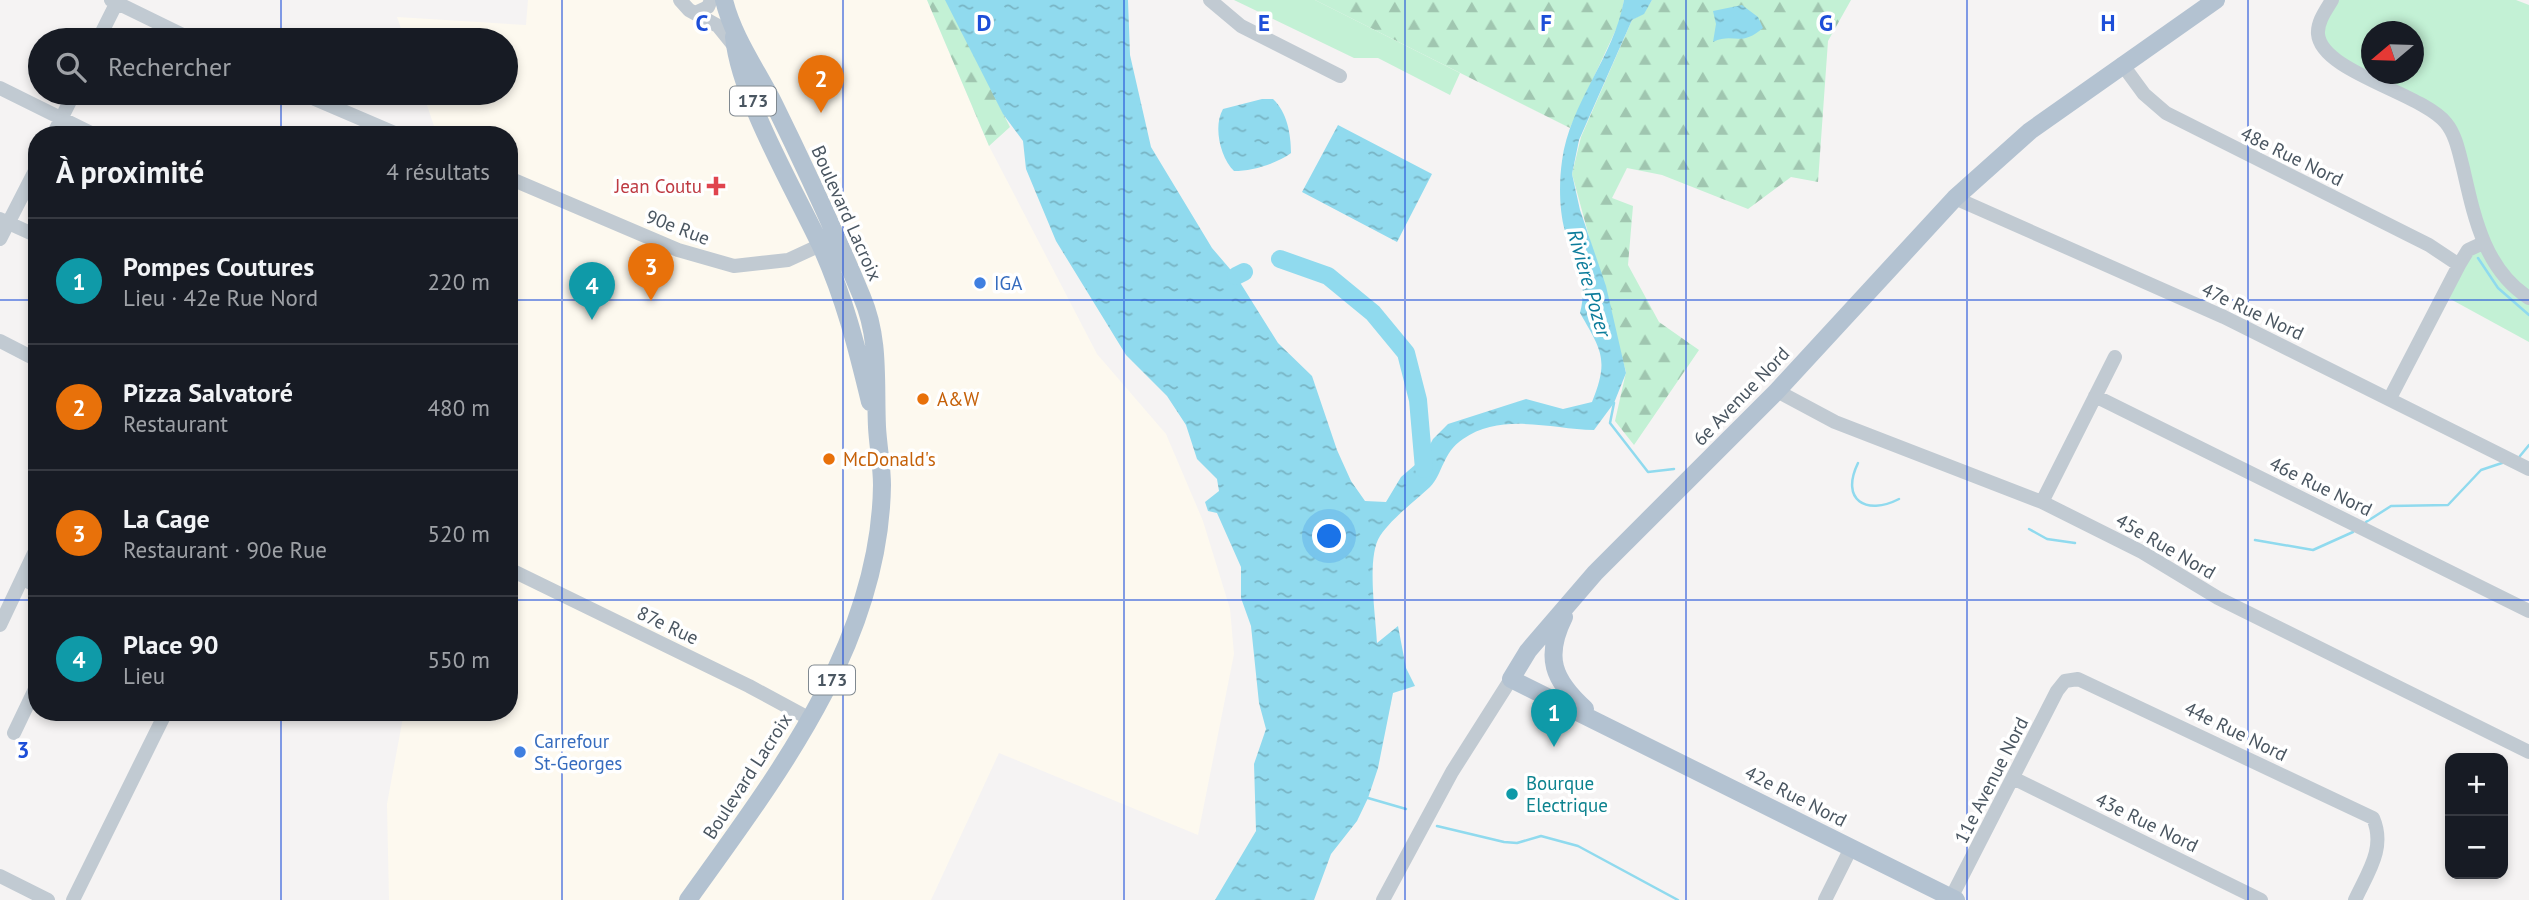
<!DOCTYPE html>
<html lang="fr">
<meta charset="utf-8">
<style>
body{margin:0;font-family:"PT Sans",sans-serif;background:#20242c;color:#f1f3f6}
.controls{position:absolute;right:21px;bottom:21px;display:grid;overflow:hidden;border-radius:14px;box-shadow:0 4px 10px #0003}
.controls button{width:63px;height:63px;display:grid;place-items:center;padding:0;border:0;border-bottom:2px solid #363941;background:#171b24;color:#f1f3f6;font:35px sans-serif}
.compass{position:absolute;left:2361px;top:21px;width:63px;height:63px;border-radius:50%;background:#171b24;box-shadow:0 4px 10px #0003;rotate:251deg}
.you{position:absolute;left:1330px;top:537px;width:24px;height:24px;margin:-18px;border:5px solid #fff;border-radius:50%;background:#1a73e8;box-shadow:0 0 0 10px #1a73e833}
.badge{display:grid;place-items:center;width:46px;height:46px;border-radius:50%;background:#1a73e8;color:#fff;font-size:23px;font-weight:700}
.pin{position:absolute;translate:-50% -58px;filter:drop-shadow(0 2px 4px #0008)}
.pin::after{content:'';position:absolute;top:37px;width:24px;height:21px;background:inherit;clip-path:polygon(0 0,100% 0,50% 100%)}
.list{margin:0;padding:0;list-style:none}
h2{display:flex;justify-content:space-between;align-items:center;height:91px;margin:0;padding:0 28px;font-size:30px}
h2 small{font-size:23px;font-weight:400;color:#9ea1a6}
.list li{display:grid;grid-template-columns:46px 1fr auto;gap:21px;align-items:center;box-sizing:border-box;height:126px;padding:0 28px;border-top:2px solid #363941}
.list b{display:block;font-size:26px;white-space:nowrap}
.list p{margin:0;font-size:23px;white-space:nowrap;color:#9ea1a6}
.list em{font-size:23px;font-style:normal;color:#9ea1a6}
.icon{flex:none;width:38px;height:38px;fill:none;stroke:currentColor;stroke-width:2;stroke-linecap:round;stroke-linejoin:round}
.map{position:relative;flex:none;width:2529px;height:900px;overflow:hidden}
.search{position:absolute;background:#171b24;box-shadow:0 4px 10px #0003;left:28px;top:28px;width:490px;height:77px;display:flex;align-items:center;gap:18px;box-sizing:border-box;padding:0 24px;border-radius:38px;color:#9ea1a6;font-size:26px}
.panel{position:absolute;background:#171b24;box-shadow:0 4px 10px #0003;left:28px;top:126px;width:490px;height:595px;border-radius:28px}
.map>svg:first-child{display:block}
.commercial{fill:#fdf9ef}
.forest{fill:url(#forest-firs)}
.park{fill:#c3f1d5;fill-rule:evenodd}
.water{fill:url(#water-ripples)}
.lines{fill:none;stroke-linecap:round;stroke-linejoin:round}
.stream{stroke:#90daee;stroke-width:2.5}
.river{stroke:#90daee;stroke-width:18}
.minor{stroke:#c1cad2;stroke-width:14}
.major{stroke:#b3c2d1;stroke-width:18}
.grid{fill:none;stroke:#1d4ed8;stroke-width:2;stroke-opacity:0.55}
.health-dot{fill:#e0444e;stroke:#fff;stroke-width:2.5}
.shop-dot{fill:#3f7fe0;stroke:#fff;stroke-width:2.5}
.food-dot{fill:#e8710a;stroke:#fff;stroke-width:2.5}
.culture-dot{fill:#0f9aa8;stroke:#fff;stroke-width:2.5}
.labels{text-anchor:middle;stroke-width:7;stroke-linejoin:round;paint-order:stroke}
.shield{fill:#fff;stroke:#808990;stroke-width:2}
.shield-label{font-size:18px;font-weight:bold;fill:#4a5661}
.street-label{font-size:19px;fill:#4a5661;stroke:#fff}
.health-label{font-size:19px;fill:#be3a42;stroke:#fff;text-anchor:end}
.shop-label{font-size:19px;fill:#366cbe;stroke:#fff;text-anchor:start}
.food-label{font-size:19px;fill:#c56008;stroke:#fff;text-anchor:start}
.culture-label{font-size:19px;fill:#0d838f;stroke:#fff;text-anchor:start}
.water-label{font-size:21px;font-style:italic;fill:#0c7c9b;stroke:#fff}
.grid-label{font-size:23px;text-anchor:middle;font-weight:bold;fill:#1d4ed8;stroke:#fff;stroke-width:7;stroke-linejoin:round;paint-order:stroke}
</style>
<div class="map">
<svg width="2529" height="900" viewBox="0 0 2529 900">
<defs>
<pattern id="forest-firs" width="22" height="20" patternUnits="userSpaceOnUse" patternTransform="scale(1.75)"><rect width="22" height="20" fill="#c3f1d5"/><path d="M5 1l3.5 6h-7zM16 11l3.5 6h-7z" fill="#a0c6b0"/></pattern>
<pattern id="water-ripples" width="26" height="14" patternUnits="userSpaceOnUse" patternTransform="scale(1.75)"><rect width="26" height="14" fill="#90daee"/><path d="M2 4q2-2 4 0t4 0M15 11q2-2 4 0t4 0" fill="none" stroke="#78b4c4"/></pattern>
</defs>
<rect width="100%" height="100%" fill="#f5f3f3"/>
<path class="commercial" d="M 528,0 L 927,0 L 989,146 L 1097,354 L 1166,434 L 1203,521 L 1230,609 L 1234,654 L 1198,835 L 999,753 L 931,900 L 389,900 L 387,804 L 404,712 L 509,712 L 509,135 L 437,135 L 423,93 L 506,93 L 506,40 L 405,40 L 397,17 L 526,25 Z"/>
<path class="forest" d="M 927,0 L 946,0 L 1010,127 L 989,146 Z
M 1315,0 L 1624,0 L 1620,21 L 1570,128 Z
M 1652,0 L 1851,0 L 1828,41 L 1818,182 L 1791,177 L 1748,209 L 1662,175 L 1627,168 L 1612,198 L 1633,206 L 1628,265 L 1659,322 L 1699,350 L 1634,445 L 1615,421 L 1626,372 L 1572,174 L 1581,137 L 1632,20 L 1644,13 Z"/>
<path class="park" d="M 1234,0 L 1315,0 L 1460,73 L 1450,95 L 1378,58 L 1354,58 Z
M 2332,0 L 2516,0 L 2529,5 L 2529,342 L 2443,295 L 2459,265 L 2483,243 L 2448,124 L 2334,59 L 2318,26 ZM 2372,32 L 2414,32 L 2414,74 L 2372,74 Z"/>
<path class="water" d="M 945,0 L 1128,0 L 1130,55 L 1151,147 L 1212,248 L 1236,276 L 1278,343 L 1312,376 L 1337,450 L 1351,481 L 1365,501 L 1386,502 L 1401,477 L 1423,458 L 1433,439 L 1448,424 L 1526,399 L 1563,409 L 1592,402 C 1609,360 1602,351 1580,313 C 1589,278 1575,264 1565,231 C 1559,210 1559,182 1562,161 C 1570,102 1614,57 1624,0 L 1652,0 L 1644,14 L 1632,20 L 1579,140 L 1572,174 L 1580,210 L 1606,286 L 1626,373 L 1614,403 L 1594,430 C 1551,429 1502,412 1463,439 C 1442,453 1443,474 1430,487 C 1414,502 1392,518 1380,536 C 1366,557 1376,617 1377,643 L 1398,626 L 1406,668 L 1415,686 L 1393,693 L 1378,768 L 1368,798 L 1357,821 L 1331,854 L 1314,900 L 1215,900 L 1256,831 L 1254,764 L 1266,729 L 1259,703 L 1251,626 L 1241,598 L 1241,567 L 1217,513 L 1208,511 L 1205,502 L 1219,491 L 1217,479 L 1197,459 L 1186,425 L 1167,396 L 1126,355 L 1056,241 L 1026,169 L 1023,141 L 1003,114 Z
M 1742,5 L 1758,17 L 1763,28 C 1740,48 1734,32 1713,42 L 1716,24 L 1713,11 Z
M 1262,99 L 1273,99 C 1287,112 1291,134 1291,153 C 1276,164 1252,171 1234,171 C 1220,157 1213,126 1223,109 Z
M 1338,125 L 1432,174 L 1397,242 L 1302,192 Z"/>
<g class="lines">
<path class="stream" d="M 2478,258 L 2498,288 L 2529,315
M 1614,403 L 1610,423 L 1648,472 L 1674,469
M 2520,456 L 2529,445
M 1858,463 C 1840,500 1866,516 1899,499
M 2366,522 L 2391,506 L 2448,505 L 2481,470 L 2502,463
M 2029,529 L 2047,539 L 2075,543
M 2255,540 L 2313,550 L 2353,532
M 1368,798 L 1406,809
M 1437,826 L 1504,842 L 1517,843 L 1541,836 L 1578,846 L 1678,900"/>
<path class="river" d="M 1280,259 L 1328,276 L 1373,313 L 1406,353 L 1418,400 L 1424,469
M 1236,276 L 1244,272"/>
<path class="minor" d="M 111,0 L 193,40
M 680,0 L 689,10 L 718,26 L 735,47
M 1210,0 L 1241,26 L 1340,76
M 2332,0 C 2326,10 2317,22 2318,34 C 2321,72 2422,93 2446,123 C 2456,135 2459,153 2463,168 C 2474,216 2484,269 2529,298
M 695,13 L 708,7 L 711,0
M 98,40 L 118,0
M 2122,64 L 2144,94 L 2166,113 L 2429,245 L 2459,265
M 0,88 L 95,135
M 301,93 L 399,135
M 53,135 L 74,93
M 509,178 L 678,250 L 734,266 L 788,260 L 829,241
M 1955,198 L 2224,317 L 2529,469
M 0,219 L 37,236
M 0,239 L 37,167
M 0,341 L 37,360
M 1777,391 L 1835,422 L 2042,502 L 2142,552 L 2218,598 L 2529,752
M 2095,396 L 2529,611
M 2390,398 L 2459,265 L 2468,250 L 2483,243
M 2042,502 L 2115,357
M 509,569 L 749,686 L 810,719
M 23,579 L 37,586
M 0,625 L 37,547
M 14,733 L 37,685
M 2015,779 L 2261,900
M 0,876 L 48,900
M 1951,898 L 2057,691 L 2065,681 L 2078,679 L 2373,818 C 2386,848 2368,872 2355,900
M 73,900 L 166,712
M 1383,900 L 1452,772 L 1511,679
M 1825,900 L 1851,848"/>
<path class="major" d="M 734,37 C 740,97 793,187 820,244 C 844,296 857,348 870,402
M 1564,617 C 1544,657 1553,680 1585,709
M 688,900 C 776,777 880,644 882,485 C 882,466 878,446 877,427 C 875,382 880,339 862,297 C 835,232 805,167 774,104 C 757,70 733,37 724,0
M 1956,900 L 1511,679 L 1528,651 L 1595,573 L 1777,391 L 1955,198 L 2030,131 L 2216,0"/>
</g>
<path class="grid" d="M 281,0 L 281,40M 562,0 L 562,900M 843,0 L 843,900M 1124,0 L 1124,900M 1405,0 L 1405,900M 1686,0 L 1686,900M 1967,0 L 1967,900M 2248,0 L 2248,900M 281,93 L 281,135M 0,300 L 37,300M 509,300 L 2529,300M 0,600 L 37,600M 509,600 L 2529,600M 281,712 L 281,900"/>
<path class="health-dot" d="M712.5 175.5h7v7h7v7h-7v7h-7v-7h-7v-7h7z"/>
<g class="shop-dot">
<circle cx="980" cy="283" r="7"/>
<circle cx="520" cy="752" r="7"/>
</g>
<g class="food-dot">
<circle cx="923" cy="399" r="7"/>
<circle cx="829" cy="459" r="7"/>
</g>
<circle class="culture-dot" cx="1512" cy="794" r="7"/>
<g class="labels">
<g class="shield">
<rect x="730" y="86.5" width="46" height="29" rx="5"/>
<rect x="809" y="665.5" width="46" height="29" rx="5"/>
</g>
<g class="shield-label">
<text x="753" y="107">173</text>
<text x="832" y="686">173</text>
</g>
<g class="street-label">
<text transform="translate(2292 156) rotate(26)" y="7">48e Rue Nord</text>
<text transform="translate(847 213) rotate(66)" y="7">Boulevard Lacroix</text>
<text transform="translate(678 227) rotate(21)" y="7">90e Rue</text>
<text transform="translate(2253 311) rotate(25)" y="7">47e Rue Nord</text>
<text transform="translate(1741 396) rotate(-46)" y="7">6e Avenue Nord</text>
<text transform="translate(2321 486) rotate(26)" y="7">46e Rue Nord</text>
<text transform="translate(2166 546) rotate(30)" y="7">45e Rue Nord</text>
<text transform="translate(668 625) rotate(25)" y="7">87e Rue</text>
<text transform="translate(2236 731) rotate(26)" y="7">44e Rue Nord</text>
<text transform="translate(747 776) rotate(-57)" y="7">Boulevard Lacroix</text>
<text transform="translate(1991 780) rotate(-63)" y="7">11e Avenue Nord</text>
<text transform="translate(1796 796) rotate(27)" y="7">42e Rue Nord</text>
<text transform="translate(2147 822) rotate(26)" y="7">43e Rue Nord</text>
</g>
<g class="health-label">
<text x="702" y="193">Jean Coutu</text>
</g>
<g class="shop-label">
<text x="994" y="290">IGA</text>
<text x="534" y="748">Carrefour<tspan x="534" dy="22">St-Georges</tspan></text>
</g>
<g class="food-label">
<text x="937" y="406">A&amp;W</text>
<text x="843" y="466">McDonald's</text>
</g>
<g class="culture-label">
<text x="1526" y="790">Bourque<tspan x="1526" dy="22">Electrique</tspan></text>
</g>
<g class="water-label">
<text transform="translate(1589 283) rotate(74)" y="7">Rivière Pozer</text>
</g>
</g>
<g class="grid-label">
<text x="702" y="31">C</text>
<text x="984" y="31">D</text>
<text x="1264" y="31">E</text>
<text x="1546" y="31">F</text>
<text x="1826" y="31">G</text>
<text x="2108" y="31">H</text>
<text x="23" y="758">3</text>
</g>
</svg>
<div class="controls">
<button>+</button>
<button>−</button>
</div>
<svg class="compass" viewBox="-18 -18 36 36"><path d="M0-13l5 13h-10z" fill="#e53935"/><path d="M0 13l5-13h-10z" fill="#9ea1a6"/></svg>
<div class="you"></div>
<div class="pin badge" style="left:1554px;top:747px;background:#0f9aa8">1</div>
<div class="pin badge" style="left:821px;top:113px;background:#e8710a">2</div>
<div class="pin badge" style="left:651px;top:301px;background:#e8710a">3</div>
<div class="pin badge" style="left:592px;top:320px;background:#0f9aa8">4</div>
<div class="search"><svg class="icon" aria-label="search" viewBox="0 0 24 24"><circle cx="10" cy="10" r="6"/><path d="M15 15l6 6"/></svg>Rechercher</div>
<section class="panel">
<h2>À proximité<small>4 résultats</small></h2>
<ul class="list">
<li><span class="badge" style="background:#0f9aa8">1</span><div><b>Pompes Coutures</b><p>Lieu · 42e Rue Nord</p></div><em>220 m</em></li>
<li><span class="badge" style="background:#e8710a">2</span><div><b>Pizza Salvatoré</b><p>Restaurant</p></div><em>480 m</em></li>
<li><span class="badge" style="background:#e8710a">3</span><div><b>La Cage</b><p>Restaurant · 90e Rue</p></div><em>520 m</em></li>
<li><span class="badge" style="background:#0f9aa8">4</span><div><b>Place 90</b><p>Lieu</p></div><em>550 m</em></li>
</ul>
</section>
</div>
